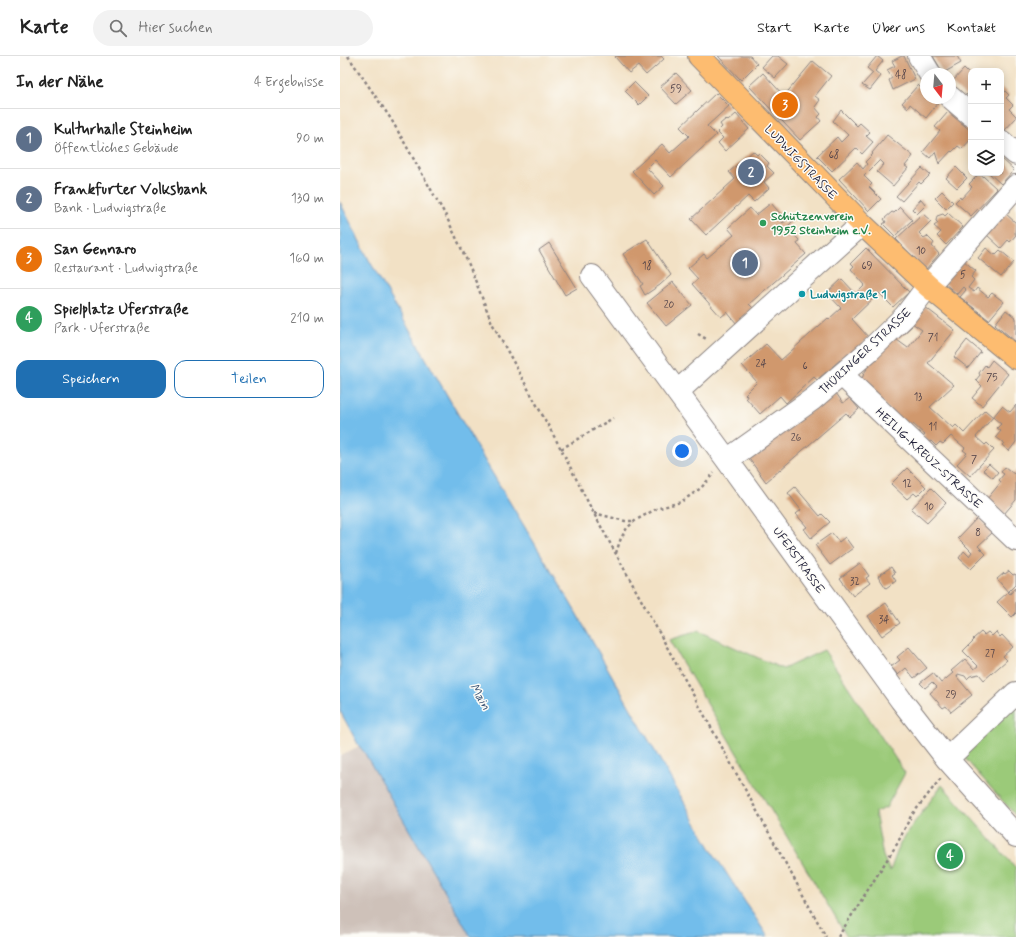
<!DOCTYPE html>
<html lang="de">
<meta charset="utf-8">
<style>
body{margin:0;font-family:Mynerve,sans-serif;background:#f2f2f2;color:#222}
.controls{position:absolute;right:12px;top:12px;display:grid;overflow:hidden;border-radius:8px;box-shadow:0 2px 10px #0003}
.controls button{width:36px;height:36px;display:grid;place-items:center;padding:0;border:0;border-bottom:1px solid #e0e0e0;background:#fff;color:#222;font:20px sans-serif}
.compass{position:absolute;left:580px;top:12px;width:36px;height:36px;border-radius:50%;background:#fff;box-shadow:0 2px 10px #0003;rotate:164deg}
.you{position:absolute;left:342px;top:395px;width:14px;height:14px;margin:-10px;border:3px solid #fff;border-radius:50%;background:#1a73e8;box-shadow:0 0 0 6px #1a73e833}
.badge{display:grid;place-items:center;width:26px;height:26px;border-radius:50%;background:#1f6fb2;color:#fff;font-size:13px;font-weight:700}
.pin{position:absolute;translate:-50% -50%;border:2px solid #fff;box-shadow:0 1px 4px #0006}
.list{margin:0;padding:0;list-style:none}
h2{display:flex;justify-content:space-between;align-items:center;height:52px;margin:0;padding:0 16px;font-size:17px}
h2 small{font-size:13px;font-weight:400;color:#767676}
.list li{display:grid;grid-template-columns:26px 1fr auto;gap:12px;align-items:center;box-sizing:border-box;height:60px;padding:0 16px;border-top:1px solid #e0e0e0}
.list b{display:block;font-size:15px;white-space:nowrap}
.list p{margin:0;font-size:13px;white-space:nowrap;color:#767676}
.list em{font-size:13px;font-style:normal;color:#767676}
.actions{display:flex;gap:8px;padding:12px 16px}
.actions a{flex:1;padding:9px 0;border:1px solid #1f6fb2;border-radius:12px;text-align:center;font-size:14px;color:#1f6fb2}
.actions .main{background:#1f6fb2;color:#fff}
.icon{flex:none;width:22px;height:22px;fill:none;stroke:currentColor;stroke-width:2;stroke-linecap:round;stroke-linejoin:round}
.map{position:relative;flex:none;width:676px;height:881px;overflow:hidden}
header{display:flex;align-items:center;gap:24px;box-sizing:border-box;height:56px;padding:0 20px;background:#fff;border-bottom:1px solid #e0e0e0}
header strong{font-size:19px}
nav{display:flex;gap:22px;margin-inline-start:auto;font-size:14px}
.search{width:280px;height:36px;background:#f2f2f2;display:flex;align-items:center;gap:10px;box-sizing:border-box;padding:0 14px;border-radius:22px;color:#767676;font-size:15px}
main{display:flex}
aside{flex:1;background:#fff}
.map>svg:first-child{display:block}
.industrial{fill:#cec1b9}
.green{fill:#9bca79;stroke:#5e765a}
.water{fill:#72bdeb;stroke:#4a7093}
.building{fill:#d0986d}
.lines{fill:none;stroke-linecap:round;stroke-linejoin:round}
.minor-casing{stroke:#8a8280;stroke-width:24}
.major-casing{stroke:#8a8280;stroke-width:24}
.path{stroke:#8a8280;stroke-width:2.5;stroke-dasharray:3 3;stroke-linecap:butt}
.minor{stroke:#fff;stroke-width:22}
.major{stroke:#fdbc70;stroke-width:22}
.leisure-dot{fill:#2e9e5b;stroke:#fdfcf7;stroke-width:1.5}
.culture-dot{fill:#0f9aa8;stroke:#fdfcf7;stroke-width:1.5}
.labels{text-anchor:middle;stroke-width:3;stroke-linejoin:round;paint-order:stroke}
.number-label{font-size:10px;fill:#4e4048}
.street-label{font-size:12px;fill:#22223b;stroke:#fdfcf7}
.leisure-label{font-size:12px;font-weight:bold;fill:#27864d;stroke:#fdfcf7;text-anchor:start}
.culture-label{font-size:12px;font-weight:bold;fill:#0d838f;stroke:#fdfcf7;text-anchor:start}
.water-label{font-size:13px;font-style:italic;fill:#3e5879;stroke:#fdfcf7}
</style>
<header>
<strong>Karte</strong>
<div class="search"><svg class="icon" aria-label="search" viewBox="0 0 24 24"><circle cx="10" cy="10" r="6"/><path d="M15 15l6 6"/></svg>Hier suchen</div>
<nav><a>Start</a><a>Karte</a><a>Über uns</a><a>Kontakt</a></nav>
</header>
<main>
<aside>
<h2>In der Nähe<small>4 Ergebnisse</small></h2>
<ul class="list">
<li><span class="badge" style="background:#5c6f8a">1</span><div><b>Kulturhalle Steinheim</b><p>Öffentliches Gebäude</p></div><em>90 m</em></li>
<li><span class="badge" style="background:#5c6f8a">2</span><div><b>Frankfurter Volksbank</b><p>Bank · Ludwigstraße</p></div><em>130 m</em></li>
<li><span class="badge" style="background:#e8710a">3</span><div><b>San Gennaro</b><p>Restaurant · Ludwigstraße</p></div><em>160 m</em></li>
<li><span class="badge" style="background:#2e9e5b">4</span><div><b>Spielplatz Uferstraße</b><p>Park · Uferstraße</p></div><em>210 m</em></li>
</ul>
<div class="actions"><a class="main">Speichern</a><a>Teilen</a></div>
</aside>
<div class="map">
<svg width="676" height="881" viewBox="0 0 676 881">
<rect width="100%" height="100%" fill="#fdfcf7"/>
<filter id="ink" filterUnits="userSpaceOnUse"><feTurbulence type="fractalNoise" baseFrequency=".025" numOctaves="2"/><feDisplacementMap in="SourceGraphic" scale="8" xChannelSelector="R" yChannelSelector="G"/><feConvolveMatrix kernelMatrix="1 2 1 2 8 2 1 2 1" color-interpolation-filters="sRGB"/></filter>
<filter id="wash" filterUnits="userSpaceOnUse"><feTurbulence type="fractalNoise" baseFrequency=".012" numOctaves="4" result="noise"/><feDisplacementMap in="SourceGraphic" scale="16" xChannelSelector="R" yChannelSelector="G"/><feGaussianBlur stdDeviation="0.9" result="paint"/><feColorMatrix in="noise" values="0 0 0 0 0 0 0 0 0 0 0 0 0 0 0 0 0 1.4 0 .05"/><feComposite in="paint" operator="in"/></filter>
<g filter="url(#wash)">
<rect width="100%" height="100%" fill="#f2e1c5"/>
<path class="industrial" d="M 19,690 L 24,696 L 131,881 L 0,881 L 0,700 Z"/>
<path class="green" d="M 358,575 L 443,613 L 484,594 L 565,717 L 546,752 L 535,756 L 543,800 L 550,815 L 560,788 L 571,771 L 602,729 L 676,812 L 676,881 L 507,881 L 329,584 Z
M 676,646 L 676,760 L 621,698 Z"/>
<path class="water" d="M 0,146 L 29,204 L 145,405 L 231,548 L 372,795 L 428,881 L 131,881 L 24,696 L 19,690 L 0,655 Z"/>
<g id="blocks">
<path class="building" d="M 276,0 L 321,0 L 324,3 L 306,19 L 298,10 L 289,17 L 275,1 Z
M 378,0 L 410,0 L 417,8 L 401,24 Z
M 432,0 L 438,0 L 448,8 L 435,22 L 422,11 Z
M 537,0 L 543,5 L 535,15 L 541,20 L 530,34 L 522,29 L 533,17 L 527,12 Z
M 562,0 L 564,0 L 575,23 L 553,34 L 549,24 L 552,22 L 547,14 L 555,10 L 552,5 Z
M 593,0 L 617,0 L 621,7 L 603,17 Z
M 473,5 L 491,20 L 475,40 L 480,44 L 475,51 L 481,58 L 478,61 L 481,65 L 460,84 L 409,30 L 423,17 L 444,40 Z
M 624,13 L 631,20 L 631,34 L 625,40 L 611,27 Z
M 336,17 L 352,34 L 336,48 L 320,31 Z
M 294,26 L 308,40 L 299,49 L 285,35 Z
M 578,29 L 586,37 L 586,42 L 592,42 L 598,47 L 586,62 L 570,48 L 568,52 L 562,47 Z
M 661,31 L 669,39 L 666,42 L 673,49 L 669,53 L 676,60 L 676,62 L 664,75 L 661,72 Z
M 376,37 L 389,50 L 367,70 L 376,79 L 331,121 L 315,104 L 307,112 L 324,130 L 314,139 L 292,115 L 322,88 L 330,97 L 349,80 L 340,71 Z
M 501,54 L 517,70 L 520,67 L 530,76 L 526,80 L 533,86 L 522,98 L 516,92 L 492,115 L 477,100 L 497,81 L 501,86 L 508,79 L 493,65 Z
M 608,56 L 631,75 L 631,83 L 622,93 L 618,90 L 612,96 L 611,95 L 599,108 L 595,96 L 590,102 L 583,96 L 600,75 L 595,71 Z
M 396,58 L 409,73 L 385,95 L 378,87 L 383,82 L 377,76 L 382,71 L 380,68 L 386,63 L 388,65 Z
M 547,79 L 573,100 L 565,110 L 568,112 L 553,130 L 537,116 L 544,108 L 540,104 L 524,120 L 532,128 L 529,131 L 541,143 L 529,155 L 499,123 L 517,106 L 523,113 L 527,108 L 525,106 L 533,98 L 532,97 Z
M 413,95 L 417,99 L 419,97 L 429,107 L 427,110 L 434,117 L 424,126 L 429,132 L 414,146 L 408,140 L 366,179 L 351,163 L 395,123 L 389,116 Z
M 661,102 L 674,114 L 661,128 L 649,117 L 661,117 Z
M 616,111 L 627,122 L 617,132 L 606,122 Z
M 582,112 L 590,119 L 581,128 L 579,126 L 562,145 L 556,140 Z
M 638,119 L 643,120 L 657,133 L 631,160 L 615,146 L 620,141 L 621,143 L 632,131 L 629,128 Z
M 602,135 L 613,146 L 606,153 L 595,142 Z
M 581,143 L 586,149 L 577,158 L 572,153 Z
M 431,147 L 443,161 L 440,164 L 443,167 L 447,164 L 450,163 L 453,165 L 447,171 L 459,184 L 457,188 L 466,198 L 409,248 L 414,253 L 397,268 L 387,256 L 381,261 L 352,228 L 358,223 L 348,212 L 364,198 L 367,202 L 394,179 L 388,172 L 410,152 L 416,159 Z
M 560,151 L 572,164 L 555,180 L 543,168 L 546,166 L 544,163 L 552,156 L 554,157 Z
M 608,157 L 623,171 L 606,189 L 597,180 L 601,176 L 594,170 L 598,167 L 596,165 L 597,160 L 603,158 L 605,160 Z
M 665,157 L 676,167 L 675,177 L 676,179 L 670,186 L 668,184 L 661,192 L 646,178 Z
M 583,158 L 591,165 L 579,177 L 584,182 L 587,180 L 594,187 L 592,190 L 599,198 L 585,214 L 556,183 Z
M 307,183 L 331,219 L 320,229 L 305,239 L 300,230 L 303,228 L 283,198 Z
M 209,187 L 237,232 L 225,239 L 199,194 Z
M 526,192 L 569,236 L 553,251 L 539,237 L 512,263 L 529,282 L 503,307 L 500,304 L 492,311 L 495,313 L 489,319 L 486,316 L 477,324 L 474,321 L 446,347 L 440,340 L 420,358 L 406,342 L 407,340 L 405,338 L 417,326 L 402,309 L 426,288 L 441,304 L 488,262 L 489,263 L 501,252 L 487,237 L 502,223 L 516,238 L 525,229 L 511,213 L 514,210 L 511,207 Z
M 646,192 L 655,199 L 660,194 L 674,206 L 661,221 L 638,202 Z
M 623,204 L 636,215 L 631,221 L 634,224 L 628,232 L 634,236 L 637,232 L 648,241 L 652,237 L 664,246 L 649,264 L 620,241 L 626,234 L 623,231 L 617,238 L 604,227 Z
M 333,226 L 352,249 L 326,270 L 307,247 Z
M 585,251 L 615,274 L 588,307 L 614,329 L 590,351 L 613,372 L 616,369 L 624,377 L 645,354 L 653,361 L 636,381 L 645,389 L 647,387 L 654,394 L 630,420 L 617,408 L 627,397 L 623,394 L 625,392 L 611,380 L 603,388 L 600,386 L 596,390 L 591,385 L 589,386 L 583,381 L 585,379 L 572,367 L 566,373 L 522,323 L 524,317 L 527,313 L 524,310 L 568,266 L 572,270 L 557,284 L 568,292 L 582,274 L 572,267 Z
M 666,254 L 676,262 L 676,286 L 655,268 Z
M 627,284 L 641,296 L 628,312 L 614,301 Z
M 652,304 L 668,318 L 642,350 L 632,342 L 642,330 L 636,324 L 640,319 L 639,317 L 645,309 L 647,311 Z
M 496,337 L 503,347 L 510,342 L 519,353 L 510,361 L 506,357 L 426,426 L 407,400 Z
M 676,349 L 676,386 L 669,395 L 662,389 L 664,387 L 656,381 L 661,375 L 657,372 L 661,368 L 653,361 L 662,350 L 670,356 Z
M 649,408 L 658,416 L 653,422 L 643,414 Z
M 665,411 L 674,418 L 676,415 L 676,444 L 664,458 L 647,443 L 661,426 L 659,424 L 664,418 L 661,416 Z
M 567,412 L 586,431 L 577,440 L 574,437 L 567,443 L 551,428 Z
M 455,431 L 480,460 L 482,458 L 490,466 L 471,482 L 464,473 L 467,471 L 456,458 L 461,454 L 448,437 Z
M 591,432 L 606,447 L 587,467 L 571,453 Z
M 638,461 L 653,476 L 638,490 L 646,498 L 631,513 L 619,502 L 624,495 L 629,500 L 632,496 L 618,482 Z
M 492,477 L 499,486 L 505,481 L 513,492 L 490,509 L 475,489 Z
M 520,507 L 529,520 L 526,522 L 530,527 L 513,540 L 500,522 Z
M 551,511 L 555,517 L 552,519 L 556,525 L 546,532 L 538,520 Z
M 669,515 L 673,519 L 675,518 L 676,519 L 676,528 L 668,536 L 657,523 L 664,517 L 665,518 Z
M 676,531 L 676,557 L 672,561 L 657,546 L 668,536 L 670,538 Z
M 546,547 L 560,567 L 542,580 L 528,560 Z
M 641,576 L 644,579 L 648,576 L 652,580 L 656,576 L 660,581 L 662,579 L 673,591 L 663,600 L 667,604 L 644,624 L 639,618 L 630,620 L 627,623 L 625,620 L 618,618 L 617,621 L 632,639 L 611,656 L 606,650 L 603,652 L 590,637 L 597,631 L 592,626 L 585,632 L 580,627 L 593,617 L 601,627 L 613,617 L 611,615 L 625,603 L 634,613 L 638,610 L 623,595 L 634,584 L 633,583 Z
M 569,591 L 587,612 L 574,622 L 566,612 L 558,619 L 551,611 L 560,604 L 557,601 Z"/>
</g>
</g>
<g filter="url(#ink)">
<use href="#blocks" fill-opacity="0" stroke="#8a8280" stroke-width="1"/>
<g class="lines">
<g class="minor-casing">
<path id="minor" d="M 579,0 L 590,18
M 610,41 L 631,59
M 661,85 L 676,98
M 252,220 L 387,404 L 561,644 L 607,703 L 676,780
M 502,319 L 676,484
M 337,336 L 522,168
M 387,404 L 473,343 L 530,294 L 565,260 L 588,230 L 676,130
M 607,703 L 676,637"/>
</g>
<g class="major-casing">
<path id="major" d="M 359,0 L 522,168 L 588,230 L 676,302"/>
</g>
<path class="path" d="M 8,0 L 51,63 L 106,160 L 130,211 L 152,267 L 221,393 L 253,456 L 486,881
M 358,278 L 368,284
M 221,393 L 273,362
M 254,457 L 285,465 L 295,465
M 276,497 L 281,482 L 287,472 L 296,464 L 316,453 L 341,446 L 361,432 L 374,417
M 498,881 L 557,788 L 571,760 L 601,722"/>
<use href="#minor" class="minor"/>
<use href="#major" class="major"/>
</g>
</g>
<circle class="leisure-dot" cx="423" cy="167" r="4"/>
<circle class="culture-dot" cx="462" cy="238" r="4"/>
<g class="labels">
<g class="number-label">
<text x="561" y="22">48</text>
<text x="336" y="36">59</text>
<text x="494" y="102">68</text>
<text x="581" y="198">10</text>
<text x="307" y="213">18</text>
<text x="527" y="213">69</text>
<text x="623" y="222">5</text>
<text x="329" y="252">20</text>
<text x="593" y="285">71</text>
<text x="421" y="311">24</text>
<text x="465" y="313">6</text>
<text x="652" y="325">75</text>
<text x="578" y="344">13</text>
<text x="593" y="374">11</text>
<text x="456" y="385">26</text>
<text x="634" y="407">7</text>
<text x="567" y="431">12</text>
<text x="589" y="454">10</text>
<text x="638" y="480">8</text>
<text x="515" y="529">32</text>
<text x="544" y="567">34</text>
<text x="650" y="601">27</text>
<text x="611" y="642">29</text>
</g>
<g class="street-label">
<text transform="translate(461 106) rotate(46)" y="4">LUDWIGSTRASSE</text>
<text transform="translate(525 295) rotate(-43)" y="4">THÜRINGER STRASSE</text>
<text transform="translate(589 402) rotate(43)" y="4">HEILIG-KREUZ-STRASSE</text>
<text transform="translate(459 504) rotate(54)" y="4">UFERSTRASSE</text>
</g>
<g class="leisure-label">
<text x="431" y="164">Schützenverein<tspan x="431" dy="14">1952 Steinheim e.V.</tspan></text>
</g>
<g class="culture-label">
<text x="470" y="242">Ludwigstraße 1</text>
</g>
<g class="water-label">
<text transform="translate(141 640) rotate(60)" y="5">Main</text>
</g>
</g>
</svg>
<div class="controls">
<button>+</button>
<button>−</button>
<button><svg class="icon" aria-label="layers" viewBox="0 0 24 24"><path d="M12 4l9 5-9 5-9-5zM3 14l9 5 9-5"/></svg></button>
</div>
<svg class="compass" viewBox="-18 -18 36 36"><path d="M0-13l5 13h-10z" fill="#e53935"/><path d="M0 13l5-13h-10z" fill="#767676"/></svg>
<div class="you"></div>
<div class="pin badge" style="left:405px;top:207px;background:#5c6f8a">1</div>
<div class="pin badge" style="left:411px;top:116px;background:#5c6f8a">2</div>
<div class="pin badge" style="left:445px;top:49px;background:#e8710a">3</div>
<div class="pin badge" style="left:610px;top:800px;background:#2e9e5b">4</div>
</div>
</main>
